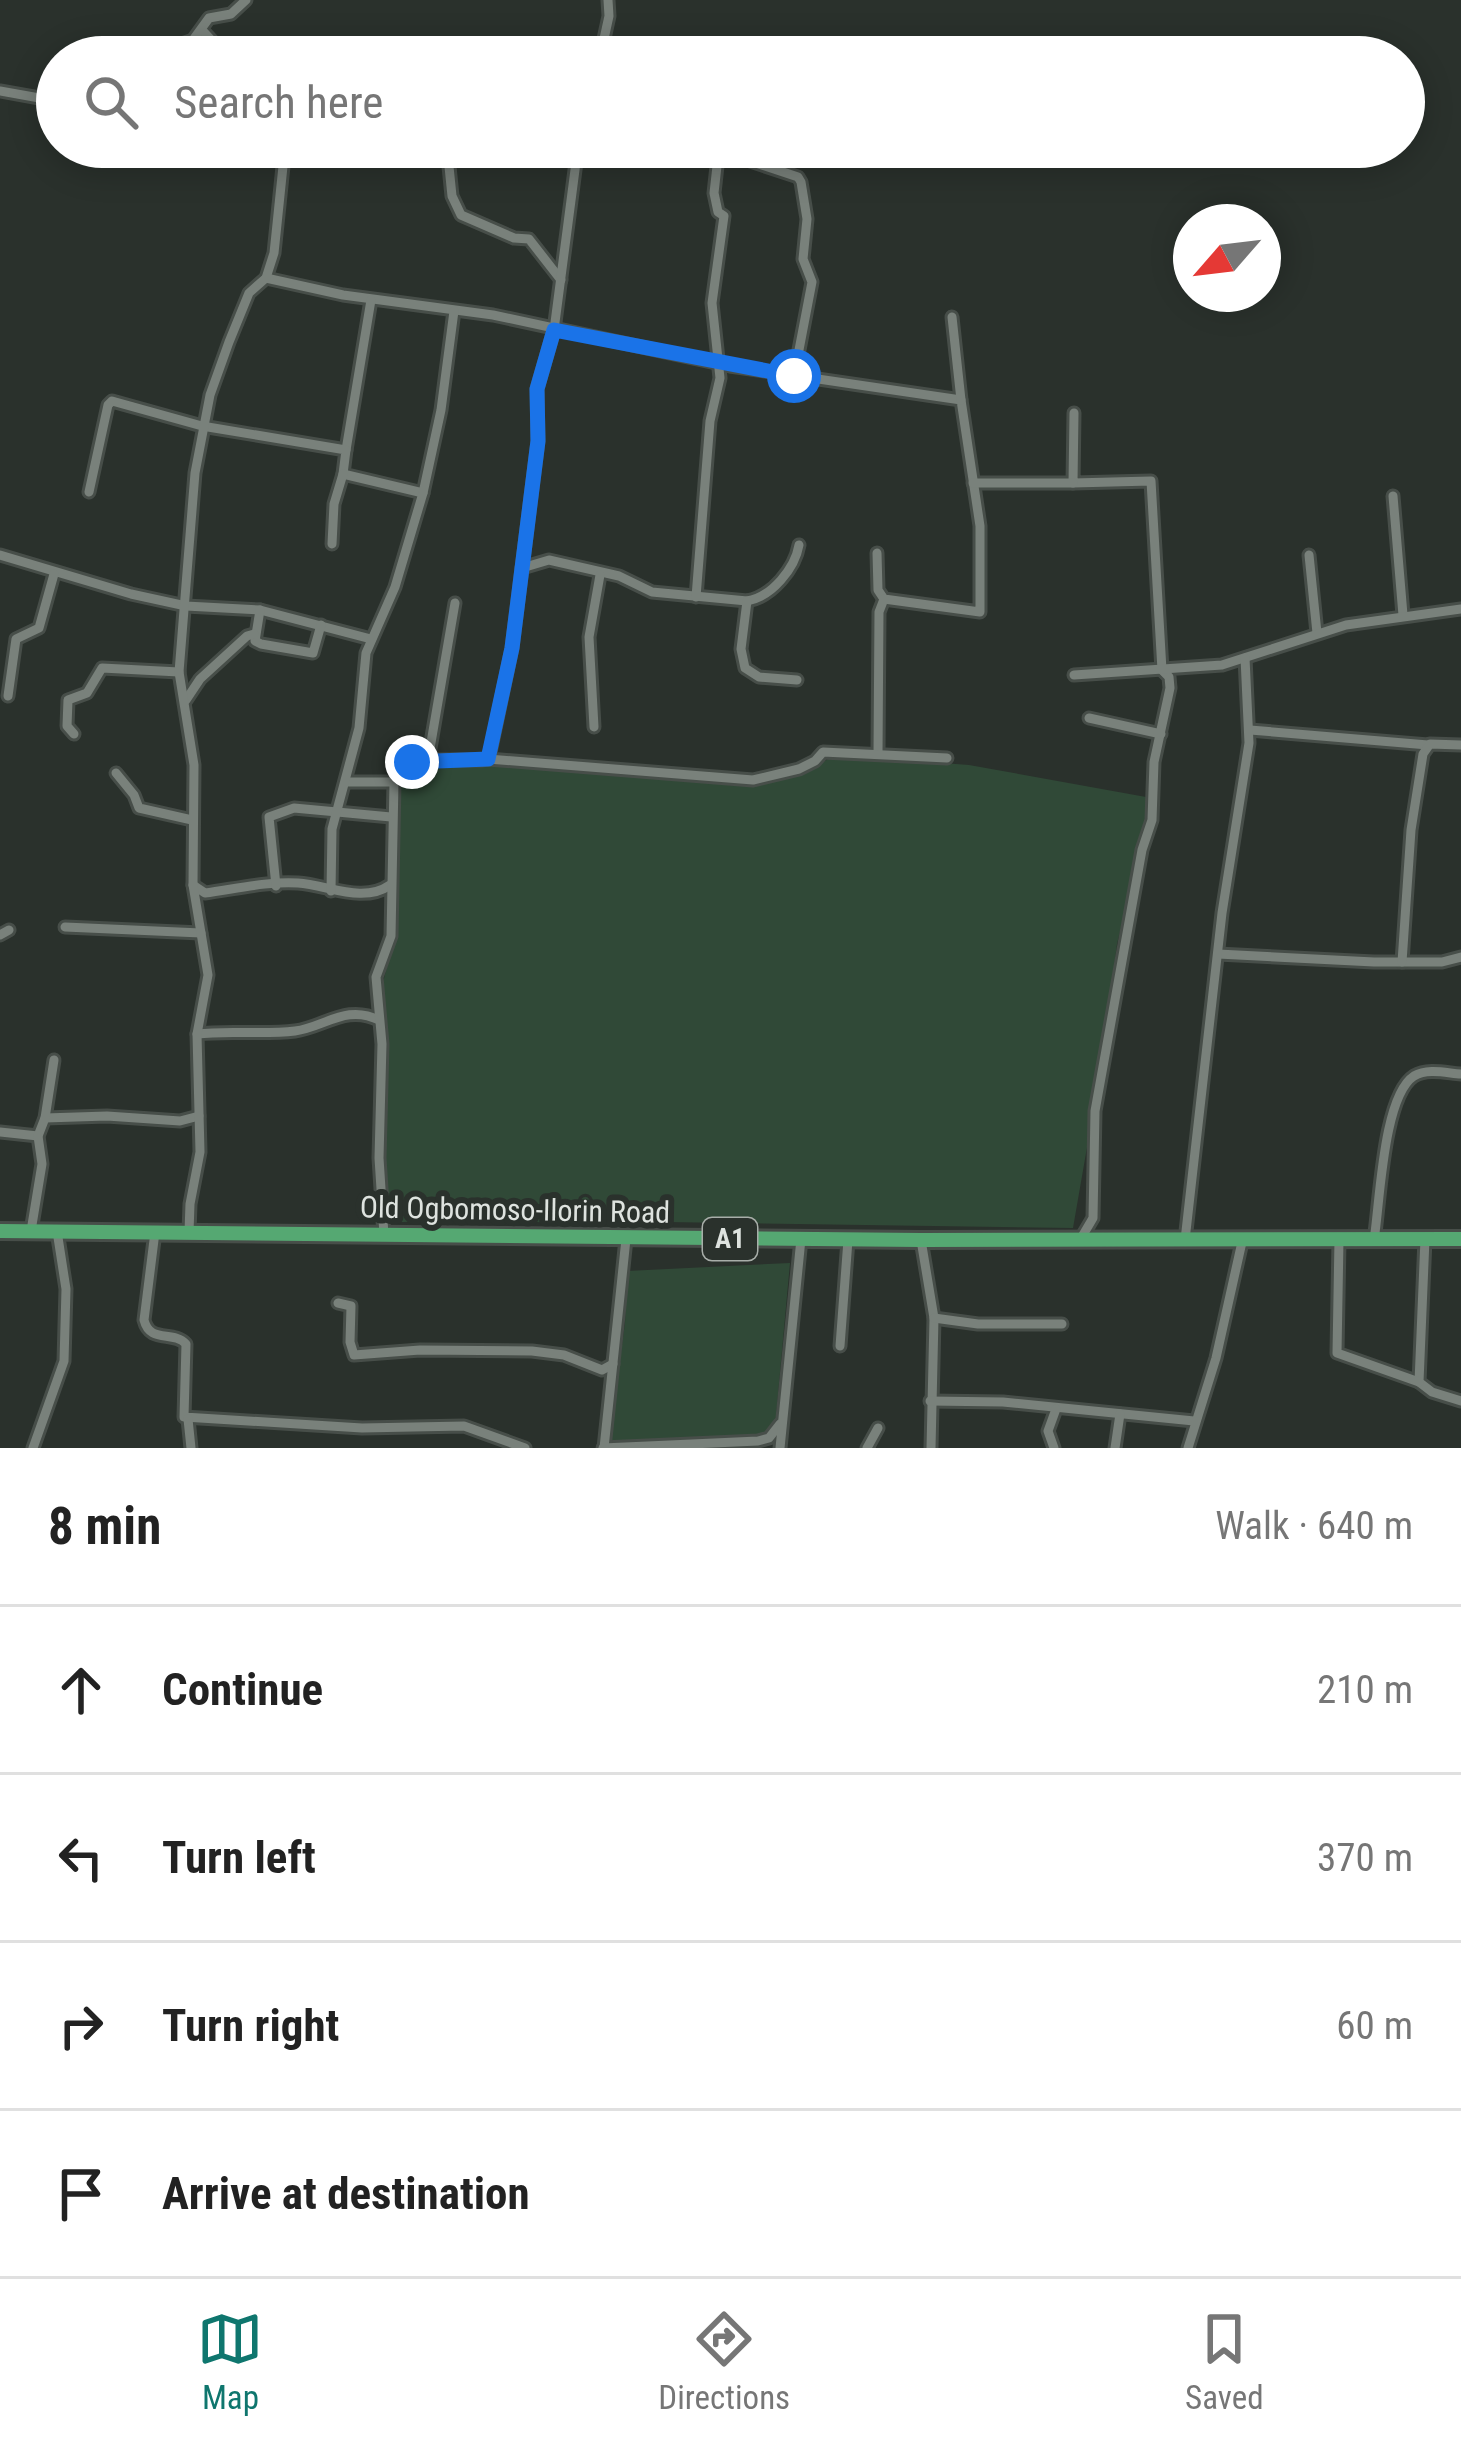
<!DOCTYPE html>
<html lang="en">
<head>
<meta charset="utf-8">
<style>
  :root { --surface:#fff; --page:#f6f6f6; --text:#222; --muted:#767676; --line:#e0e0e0; --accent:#0f766e }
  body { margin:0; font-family:"Roboto Condensed",sans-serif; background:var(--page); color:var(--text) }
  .compass { position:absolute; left:1173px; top:204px; width:108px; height:108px; border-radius:50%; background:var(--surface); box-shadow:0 6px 30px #0003; rotate:242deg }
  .stop { position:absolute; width:36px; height:36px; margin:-27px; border:9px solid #1a73e8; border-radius:50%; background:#fff }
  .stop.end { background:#1a73e8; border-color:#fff; box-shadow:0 3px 12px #0008 }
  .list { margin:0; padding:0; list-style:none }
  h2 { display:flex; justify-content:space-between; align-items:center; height:156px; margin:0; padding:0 48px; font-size:51px }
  h2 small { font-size:39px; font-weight:400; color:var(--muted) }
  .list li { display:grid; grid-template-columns:78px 1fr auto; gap:36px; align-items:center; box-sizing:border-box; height:168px; padding:0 48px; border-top:3px solid var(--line) }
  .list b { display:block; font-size:45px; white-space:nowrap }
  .list em { font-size:39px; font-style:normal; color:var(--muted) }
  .icon { flex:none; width:66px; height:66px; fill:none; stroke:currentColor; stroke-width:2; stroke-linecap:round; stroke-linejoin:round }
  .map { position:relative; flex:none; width:1461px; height:1448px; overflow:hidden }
  .search { position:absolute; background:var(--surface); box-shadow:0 6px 30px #0003; left:36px; right:36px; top:36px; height:132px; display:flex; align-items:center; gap:30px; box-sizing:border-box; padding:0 42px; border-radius:66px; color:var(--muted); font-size:45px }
  .sheet { height:828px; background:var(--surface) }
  nav { display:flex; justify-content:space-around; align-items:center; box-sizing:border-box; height:168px; border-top:3px solid var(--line); background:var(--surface); font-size:33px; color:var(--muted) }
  nav a { display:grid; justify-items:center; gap:6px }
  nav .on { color:var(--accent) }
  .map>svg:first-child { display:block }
  .green { fill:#304937 }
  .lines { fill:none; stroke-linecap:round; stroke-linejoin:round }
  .minor-casing { stroke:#474e49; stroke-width:15 }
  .trunk-casing { stroke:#474e49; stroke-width:20 }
  .minor { stroke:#79817b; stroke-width:9 }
  .trunk { stroke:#55a872; stroke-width:14 }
  .route { stroke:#1a73e8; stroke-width:15 }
  .labels { text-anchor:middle; stroke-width:12; stroke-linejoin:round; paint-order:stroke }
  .shield { fill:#2a312c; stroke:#a8aea9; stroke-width:3 }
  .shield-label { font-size:27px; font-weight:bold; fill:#dee3df }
  .street-label { font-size:30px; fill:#dee3df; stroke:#2a312c }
</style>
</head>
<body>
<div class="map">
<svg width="1461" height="1448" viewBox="0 0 1461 1448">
  <rect width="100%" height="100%" fill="#2a312c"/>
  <!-- green -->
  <g class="green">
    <path d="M835,755l134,10 177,32 2,19 -31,128 -15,117 -29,167 -472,-7c-72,4 -142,-3 -214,2l-4,-241 11,-41v-120l5,-41 8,-10 17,-6h48l138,8 127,14 68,-13z"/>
    <polygon points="790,1263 775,1427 765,1435 751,1437 609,1442 625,1323 627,1271"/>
  </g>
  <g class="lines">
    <defs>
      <g id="minor">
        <polyline points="203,31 227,57"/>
        <polyline points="143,57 193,40 209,18 231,14 246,0"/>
        <polyline points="600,57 609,16 608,0"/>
        <polyline points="0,91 45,99 57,97"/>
        <polyline points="447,147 452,196 461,215 514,238 529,239 561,280"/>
        <polyline points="692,147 709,155 735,156 798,177 801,182 807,219 803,259 812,282 794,376"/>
        <polyline points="266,278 343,295 493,315 730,366 961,400 980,526 980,612 884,599 878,590 877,553"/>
        <polyline points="952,317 961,400"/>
        <polyline points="1074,413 1073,483 1151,481 1162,670 1169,677 1170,688 1154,762 1152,820 1142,850 1095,1111 1093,1218 1080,1240"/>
        <polyline points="346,450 371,300"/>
        <polyline points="973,483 1073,483"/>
        <polyline points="89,492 108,405 112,401 202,426 346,450 343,474 423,493"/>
        <polyline points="1393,496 1403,615"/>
        <polyline points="332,544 334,504 343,474"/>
        <polyline points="0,555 131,594 186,606 260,610 371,639"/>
        <polyline points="1309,555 1317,633"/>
        <path d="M522,568l27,-8 70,16 33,16 95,9c25,-4 48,-33 52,-56"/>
        <polyline points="696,597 710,421 720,378 712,303 724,216 718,212 714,193 718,157"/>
        <polyline points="747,601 741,649 745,668 759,677 797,680"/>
        <polyline points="260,610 255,641 261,644 313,653 321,625"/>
        <polyline points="1074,675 1222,665 1346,625 1461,609"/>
        <polyline points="8,696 16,639 39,628 54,574"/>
        <polyline points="186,700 200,679 247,636 254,634"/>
        <polyline points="1089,718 1161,734"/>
        <polyline points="594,727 589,637 600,575"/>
        <polyline points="1250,730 1428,745"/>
        <polyline points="74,734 67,726 68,700 87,693 102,668 179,672"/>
        <polyline points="878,753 879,612 884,599"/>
        <polyline points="488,759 753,780 799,769 815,761 823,752 947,758"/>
        <polyline points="428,760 455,603"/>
        <polyline points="116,773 134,795 139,808 192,820"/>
        <polyline points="347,782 394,782"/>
        <path d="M193,885l12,8c30,-4 64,-12 93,-10 30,2 65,21 92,2"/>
        <polyline points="276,886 269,817 294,808 391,817"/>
        <polyline points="331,891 332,829 359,728 366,653 395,587 423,493 441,410 454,311"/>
        <polyline points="65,927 201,933"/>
        <polyline points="0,935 9,930"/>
        <polyline points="1218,954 1374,962 1442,962 1461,957"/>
        <polyline points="1402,962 1411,830 1423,754 1430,744 1461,745"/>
        <path d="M197,1034c32,-4 65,1 98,-3 30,-4 51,-27 84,-11"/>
        <polyline points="45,1118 107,1116 180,1121 199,1116"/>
        <polyline points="0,1132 38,1136"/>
        <polyline points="31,1231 42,1164 38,1136 45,1118 54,1060"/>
        <path d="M155,1232l-11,88c6,24 29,10 42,24l-2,73 178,11 102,-2 61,22"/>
        <polyline points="189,1232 190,1204 200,1152 197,1034 208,975 193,885 194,765 179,672 195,473 210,395 229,342 249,293 266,278 274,253 285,147"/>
        <polyline points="384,1235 379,1158 382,1044 376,977 391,936 394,782 405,765 428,760 481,760 488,759 491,748 512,648 538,441 537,389 554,330 578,147"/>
        <polyline points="1425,1239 1419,1382 1432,1392 1461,1401"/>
        <polyline points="921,1240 934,1318 931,1448"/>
        <polyline points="1185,1240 1222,913 1249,743 1245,658"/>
        <polyline points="1339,1240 1337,1353 1419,1382"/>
        <path d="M1374,1240c6,-37 9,-144 40,-164 14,-8 32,-3 47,-2"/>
        <polyline points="338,1303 351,1306 350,1342 354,1355 420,1350 532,1351 564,1355 602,1370 613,1364"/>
        <polyline points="934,1318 978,1324 1062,1324"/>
        <polyline points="840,1346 848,1240"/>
        <polyline points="930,1401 1003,1402 1194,1421"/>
        <polyline points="188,1419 191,1448"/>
        <polyline points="33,1448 64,1361 66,1289 57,1231"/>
        <polyline points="603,1448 758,1441 769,1438 780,1424"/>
        <polyline points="604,1448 626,1239"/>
        <polyline points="780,1448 801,1239"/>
        <polyline points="867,1448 878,1428"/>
        <polyline points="1054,1448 1048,1431 1056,1409"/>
        <polyline points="1115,1448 1120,1414"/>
        <polyline points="1188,1448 1216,1358 1242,1242"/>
      </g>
      <polyline id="trunk" points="0,1231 921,1240 1461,1239"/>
    </defs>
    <!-- minor casing -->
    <use href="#minor" class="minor-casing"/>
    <!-- trunk casing -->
    <use href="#trunk" class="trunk-casing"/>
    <!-- minor -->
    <use href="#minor" class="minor"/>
    <!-- trunk -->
    <use href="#trunk" class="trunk"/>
  </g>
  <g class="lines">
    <!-- route -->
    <polyline class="route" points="412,762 488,759 512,648 538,441 537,389 554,330 794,376"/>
  </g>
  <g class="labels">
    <!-- shield labels -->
    <rect class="shield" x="703" y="1218" width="54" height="42" rx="9"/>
    <g class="shield-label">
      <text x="730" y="1248">A1</text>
    </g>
    <!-- street labels -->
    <g class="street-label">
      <text transform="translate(515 1210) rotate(1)" y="10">Old Ogbomoso-Ilorin Road</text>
    </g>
  </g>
</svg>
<svg class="compass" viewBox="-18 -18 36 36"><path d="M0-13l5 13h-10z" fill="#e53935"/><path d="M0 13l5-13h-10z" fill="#767676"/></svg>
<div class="stop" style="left:794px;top:376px"></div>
<div class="stop end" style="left:412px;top:762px"></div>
<div class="search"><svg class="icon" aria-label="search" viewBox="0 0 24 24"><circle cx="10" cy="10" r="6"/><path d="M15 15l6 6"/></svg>Search here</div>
</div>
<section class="sheet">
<h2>8 min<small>Walk · 640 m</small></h2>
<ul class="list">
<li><svg class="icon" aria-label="ahead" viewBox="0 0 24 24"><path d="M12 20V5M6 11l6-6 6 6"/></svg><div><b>Continue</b></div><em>210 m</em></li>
<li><svg class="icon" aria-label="left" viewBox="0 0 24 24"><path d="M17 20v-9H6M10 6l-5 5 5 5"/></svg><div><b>Turn left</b></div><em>370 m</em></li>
<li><svg class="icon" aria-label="right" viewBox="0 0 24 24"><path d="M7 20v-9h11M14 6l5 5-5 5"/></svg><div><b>Turn right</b></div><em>60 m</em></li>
<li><svg class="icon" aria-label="arrive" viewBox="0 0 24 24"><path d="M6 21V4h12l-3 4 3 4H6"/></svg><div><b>Arrive at destination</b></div></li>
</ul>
</section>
<nav>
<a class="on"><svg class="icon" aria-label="map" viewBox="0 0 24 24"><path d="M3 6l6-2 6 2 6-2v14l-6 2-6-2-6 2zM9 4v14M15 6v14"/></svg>Map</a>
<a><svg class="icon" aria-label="directions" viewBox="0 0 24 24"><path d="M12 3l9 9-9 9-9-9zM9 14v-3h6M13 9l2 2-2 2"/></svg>Directions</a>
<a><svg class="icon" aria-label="saved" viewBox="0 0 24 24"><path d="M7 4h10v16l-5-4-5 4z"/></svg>Saved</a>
</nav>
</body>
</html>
